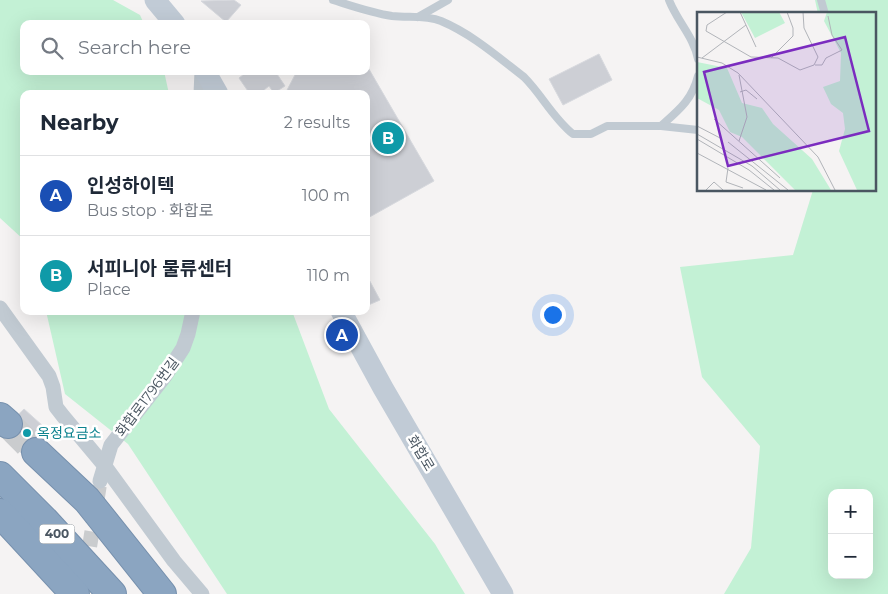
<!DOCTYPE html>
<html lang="en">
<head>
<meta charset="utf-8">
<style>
  :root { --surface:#fff; --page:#f6f6f7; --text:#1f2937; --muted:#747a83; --line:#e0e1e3; --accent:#db2777 }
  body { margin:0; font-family:Montserrat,"Noto Sans KR",sans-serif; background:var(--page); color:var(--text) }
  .controls { position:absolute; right:15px; bottom:15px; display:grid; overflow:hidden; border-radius:10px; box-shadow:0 5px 20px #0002 }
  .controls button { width:45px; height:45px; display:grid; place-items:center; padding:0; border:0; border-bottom:1px solid var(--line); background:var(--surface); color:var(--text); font:25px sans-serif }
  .you { position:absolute; left:552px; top:314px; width:18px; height:18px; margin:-12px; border:4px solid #fff; border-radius:50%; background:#1a73e8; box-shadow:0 0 0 8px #1a73e833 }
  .badge { display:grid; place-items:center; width:32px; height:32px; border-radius:50%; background:var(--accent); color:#fff; font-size:16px; font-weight:700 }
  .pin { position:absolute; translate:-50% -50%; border:2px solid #fff; box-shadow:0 1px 5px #0006 }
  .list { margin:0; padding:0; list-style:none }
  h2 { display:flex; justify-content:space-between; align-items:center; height:65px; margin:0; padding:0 20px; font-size:21px }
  h2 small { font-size:16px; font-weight:400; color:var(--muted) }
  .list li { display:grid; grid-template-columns:32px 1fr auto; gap:15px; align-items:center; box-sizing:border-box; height:80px; padding:0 20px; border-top:1px solid var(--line) }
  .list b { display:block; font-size:19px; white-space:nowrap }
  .list p { margin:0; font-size:16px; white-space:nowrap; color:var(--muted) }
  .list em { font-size:16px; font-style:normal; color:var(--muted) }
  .icon { flex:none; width:28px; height:28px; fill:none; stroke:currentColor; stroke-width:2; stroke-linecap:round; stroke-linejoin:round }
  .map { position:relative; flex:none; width:888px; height:594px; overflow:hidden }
  .search { position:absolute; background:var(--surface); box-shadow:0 5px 20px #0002; left:20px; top:20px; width:350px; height:55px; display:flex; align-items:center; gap:12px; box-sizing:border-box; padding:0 18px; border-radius:10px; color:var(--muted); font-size:19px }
  .panel { position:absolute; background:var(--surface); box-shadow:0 5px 20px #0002; left:20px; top:90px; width:350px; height:225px; border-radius:10px }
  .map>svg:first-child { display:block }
  .green { fill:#c3f1d5; fill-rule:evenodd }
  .building { fill:#cdcfd5; stroke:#d7d9de }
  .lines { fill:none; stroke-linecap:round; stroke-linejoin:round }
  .street-tunnel { stroke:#caccce; stroke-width:15; stroke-dasharray:15 8; stroke-linecap:butt }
  .highway-tunnel { stroke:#caccce; stroke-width:28; stroke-dasharray:28 14; stroke-linecap:butt }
  .highway-casing { stroke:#7690ad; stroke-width:30 }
  .lane { stroke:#c1cad2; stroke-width:8 }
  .street { stroke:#c1cad2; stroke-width:15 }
  .secondary { stroke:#c1cbd6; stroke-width:21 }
  .highway { stroke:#8ba5c1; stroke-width:28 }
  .culture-dot { fill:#0f9aa8; stroke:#fff; stroke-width:2 }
  .labels { text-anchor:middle; stroke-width:5; stroke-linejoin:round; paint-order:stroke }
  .shield { fill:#fff; stroke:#808990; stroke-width:1 }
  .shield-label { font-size:12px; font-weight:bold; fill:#4a5661 }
  .street-label { font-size:14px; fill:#4a5661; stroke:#fff }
  .culture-label { font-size:14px; fill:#0d838f; stroke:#fff; text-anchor:start }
  .inset-road { fill:none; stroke:#b1b4b9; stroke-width:1 }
  .view { fill:#7b2cbf; fill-opacity:0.15; stroke:#7b2cbf; stroke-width:2.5 }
  .inset-edge { fill:none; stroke:#4a5661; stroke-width:2.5 }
</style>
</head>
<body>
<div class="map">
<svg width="888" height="594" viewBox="0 0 888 594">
  <rect width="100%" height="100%" fill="#f5f3f3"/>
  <!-- green -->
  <g class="green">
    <polygon points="0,0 113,0 140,15 144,24 24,24 24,71 164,71 169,94 24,94 24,240 0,218"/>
    <path d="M815,0h73v594h-164l27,-46 9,-102 -58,-69 -22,-110 113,-12 20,-65h61v-176h-56zM832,493h37v82h-37z"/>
    <polygon points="46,311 292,311 329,409 435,544 465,594 227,594 128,444 65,394"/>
  </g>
  <!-- building -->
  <g class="building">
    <polygon points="234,0 241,5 226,22 201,1"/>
    <polygon points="599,54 612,80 563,105 549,79"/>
    <polygon points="366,64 434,181 366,219 366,94 285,94 297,71 366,71"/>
    <polygon points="248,71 275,71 285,86 274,93 269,86 259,94 250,94 239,78"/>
    <polygon points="366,274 380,300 366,306"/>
    <polygon points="24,409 53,435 28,460 0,432"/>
  </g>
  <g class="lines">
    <!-- street-tunnel -->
    <polyline class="street-tunnel" points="86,569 100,481"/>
    <!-- highway-tunnel -->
    <polyline class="highway-tunnel" points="8,424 36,452"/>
    <defs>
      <g id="highway">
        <polyline points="0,417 8,424"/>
        <polyline points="36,452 87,500 162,594"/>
        <polyline points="0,476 44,520 112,594"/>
        <polyline points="0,513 75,594"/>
      </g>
    </defs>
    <!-- highway casing -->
    <use href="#highway" class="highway-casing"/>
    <!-- lane -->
    <g class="lane">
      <path d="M333,0c19,6 39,13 59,16 16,2 33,-1 49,5 31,13 57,36 83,56 18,18 29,41 49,57h18l16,-8h54c18,-16 31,-26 37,-50"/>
      <path d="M669,0c8,21 25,37 29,59"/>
      <polyline points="821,0 825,14"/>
      <polyline points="418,17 448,0"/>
      <polyline points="661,126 698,130"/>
    </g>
    <!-- street -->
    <g class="street">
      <polyline points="201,94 202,71"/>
      <polyline points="0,308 49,376 53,387 56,407 63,416 104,465 174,561 202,594"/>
      <polyline points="100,481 111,445 165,376 183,348 188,334 193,311"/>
    </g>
    <!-- secondary -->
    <g class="secondary">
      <polyline points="155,0 175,24"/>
      <polyline points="205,71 218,94"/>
      <polyline points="341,311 383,388 503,594"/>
    </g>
    <!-- highway -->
    <use href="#highway" class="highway"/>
  </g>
  <!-- markers -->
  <circle class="culture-dot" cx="27" cy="433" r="5"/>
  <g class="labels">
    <!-- shield labels -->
    <rect class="shield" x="39.5" y="524.5" width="35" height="19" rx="4"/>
    <g class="shield-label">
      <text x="57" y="538">400</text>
    </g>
    <!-- street labels -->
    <g class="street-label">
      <text transform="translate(147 397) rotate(-53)" y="5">화합로1796번길</text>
      <text transform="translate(421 453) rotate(59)" y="5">화합로</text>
    </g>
    <!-- culture labels -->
    <g class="culture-label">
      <text x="37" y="438">옥정요금소</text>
    </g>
  </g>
  <!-- overview -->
  <g transform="translate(697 12)">
    <rect width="179" height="179" fill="#f5f3f3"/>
    <path d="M44,0h38l6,11 -30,15zM130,0h49v178h-19l-18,-39 6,-22 -2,-16 -12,-9 -8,-17 17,-6 1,-28 -17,-32zM0,50l30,6 15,35 20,5 11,16 39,35 19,31h-36l-53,-53 -12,-5 -11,-22 -22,-12z" fill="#c3f1d5"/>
    <path class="inset-road" d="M30,0l-20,13 -1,6 45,26 27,1 22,12 14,-5 4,-8 -14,-29 -1,-16M43,0l16,35M0,45l25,6 16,10 80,84 17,33M5,46l44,-33M74,46l22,-22v-8l-6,-16M118,53h7l4,-7 16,-8 -10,-15 -4,-19M42,63l8,42 -8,24M43,80l6,-2 11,9M17,107l66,59M0,114l25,13M0,122l55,32 28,24M0,127l52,31 25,20M31,130l60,48M0,141l69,37M31,156l-2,14 17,6M9,178l8,-8 9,8"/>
    <path class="view" d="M148,25l24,94 -141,35 -24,-94z"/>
    <rect width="179" height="179" class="inset-edge"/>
  </g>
</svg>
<div class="controls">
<button>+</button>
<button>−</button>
</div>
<div class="you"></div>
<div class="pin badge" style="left:342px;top:335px;background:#1a4fb4">A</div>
<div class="pin badge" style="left:388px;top:138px;background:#0f9aa8">B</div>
<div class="search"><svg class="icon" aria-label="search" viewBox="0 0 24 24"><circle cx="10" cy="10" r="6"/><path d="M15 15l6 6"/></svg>Search here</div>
<section class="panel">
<h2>Nearby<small>2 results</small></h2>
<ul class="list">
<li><span class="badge" style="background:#1a4fb4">A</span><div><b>인성하이텍</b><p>Bus stop · 화합로</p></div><em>100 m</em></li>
<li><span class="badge" style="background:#0f9aa8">B</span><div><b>서피니아 물류센터</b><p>Place</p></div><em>110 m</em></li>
</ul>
</section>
</div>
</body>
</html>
